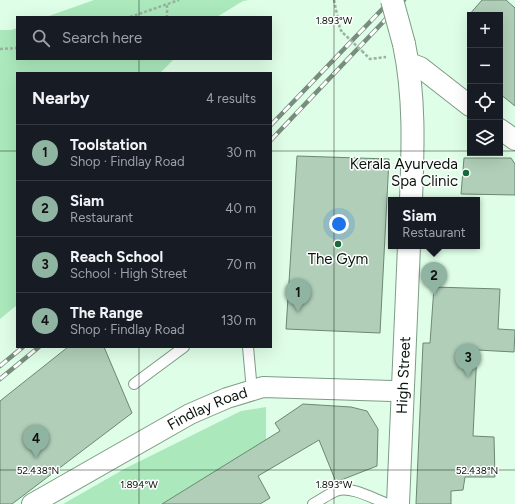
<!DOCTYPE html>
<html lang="en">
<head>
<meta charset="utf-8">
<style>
  :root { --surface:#171b24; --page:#242831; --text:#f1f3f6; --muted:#9ea1a6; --line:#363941; --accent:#8fb5a2 }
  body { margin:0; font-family:Figtree,sans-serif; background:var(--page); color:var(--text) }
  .controls { position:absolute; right:12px; top:12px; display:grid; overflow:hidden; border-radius:0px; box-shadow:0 4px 16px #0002 }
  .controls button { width:36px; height:36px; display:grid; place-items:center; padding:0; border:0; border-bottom:1px solid var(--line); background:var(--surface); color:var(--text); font:20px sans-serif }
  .you { position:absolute; left:339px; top:224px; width:14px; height:14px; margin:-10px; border:3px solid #fff; border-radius:50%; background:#1a73e8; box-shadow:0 0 0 6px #1a73e833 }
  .badge { display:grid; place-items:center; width:26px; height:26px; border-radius:50%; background:var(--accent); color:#111; font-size:13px; font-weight:700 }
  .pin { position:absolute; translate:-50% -33px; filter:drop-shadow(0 1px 2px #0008) }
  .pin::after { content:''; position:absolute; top:21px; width:14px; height:12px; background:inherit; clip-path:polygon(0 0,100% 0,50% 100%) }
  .popup { position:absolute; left:388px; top:197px; width:92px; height:52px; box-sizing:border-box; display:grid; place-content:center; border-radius:0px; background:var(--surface); filter:drop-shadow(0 1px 3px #0005); font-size:13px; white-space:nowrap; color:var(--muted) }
  .popup b { font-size:15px; color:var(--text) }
  .popup::after { content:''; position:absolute; left:50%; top:100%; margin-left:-8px; border:8px solid transparent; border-top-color:var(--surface) }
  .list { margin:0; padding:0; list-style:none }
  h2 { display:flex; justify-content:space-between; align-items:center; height:52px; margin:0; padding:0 16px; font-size:17px }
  h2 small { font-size:13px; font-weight:400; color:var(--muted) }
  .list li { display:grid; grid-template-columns:26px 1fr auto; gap:12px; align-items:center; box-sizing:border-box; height:56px; padding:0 16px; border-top:1px solid var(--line) }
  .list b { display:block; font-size:15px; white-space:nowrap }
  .list p { margin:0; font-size:13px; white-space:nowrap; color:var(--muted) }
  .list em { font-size:13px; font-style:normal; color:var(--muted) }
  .icon { flex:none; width:22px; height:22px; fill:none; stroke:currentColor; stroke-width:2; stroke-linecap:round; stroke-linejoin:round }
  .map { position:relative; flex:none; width:515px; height:504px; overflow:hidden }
  .search { position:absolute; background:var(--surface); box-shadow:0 4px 16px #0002; left:16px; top:16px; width:256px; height:44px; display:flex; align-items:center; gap:10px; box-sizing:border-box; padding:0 14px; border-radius:0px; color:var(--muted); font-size:15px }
  .panel { position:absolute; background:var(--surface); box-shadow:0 4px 16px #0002; left:16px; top:72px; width:256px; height:276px; border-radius:0px }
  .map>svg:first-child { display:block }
  .green { fill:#abe9bc }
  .building { fill:#b0ceb8; stroke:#6c8873 }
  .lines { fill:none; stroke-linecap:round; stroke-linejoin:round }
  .lane-casing { stroke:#7e9b85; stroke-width:12 }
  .street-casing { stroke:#7e9b85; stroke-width:22 }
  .highway-casing { stroke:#7e9b85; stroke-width:24 }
  .path { stroke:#99b19f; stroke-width:2.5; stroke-dasharray:3 2; stroke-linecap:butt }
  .lane { stroke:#fff; stroke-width:10 }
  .street { stroke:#fff; stroke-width:20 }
  .highway { stroke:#fff; stroke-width:22 }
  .rail-casing { stroke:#788d7e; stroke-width:4.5 }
  .rail { stroke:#fff; stroke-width:3; stroke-dasharray:9; stroke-linecap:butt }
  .highway-bridge-casing { stroke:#7e9b85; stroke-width:24; stroke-linecap:butt }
  .path-bridge { stroke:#99b19f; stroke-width:2.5; stroke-dasharray:3 2; stroke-linecap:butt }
  .highway-bridge { stroke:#fff; stroke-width:22 }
  .ticks { fill:none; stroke:#09140c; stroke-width:1; stroke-opacity:0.45 }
  .poi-dot { fill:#186a3b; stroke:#fff; stroke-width:1.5 }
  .labels { text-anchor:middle; stroke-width:3; stroke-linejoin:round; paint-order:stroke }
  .poi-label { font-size:15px; fill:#09140c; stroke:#fff; text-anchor:end }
  .street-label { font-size:15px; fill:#09140c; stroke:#fff }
  .ticks-label { font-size:10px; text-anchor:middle; fill:#09140c; stroke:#fff; stroke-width:3; stroke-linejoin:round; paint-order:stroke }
</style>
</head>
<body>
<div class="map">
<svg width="515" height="504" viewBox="0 0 515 504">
  <rect width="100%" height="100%" fill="#dffee7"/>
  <!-- green -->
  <g class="green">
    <polygon points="94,0 249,0 243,1 217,17 46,17"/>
    <polygon points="17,28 17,59 174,59 160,73 17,73 17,305 0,319 0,30 11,30"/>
    <polygon points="266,407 266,440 162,504 63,504 126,468 241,411"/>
  </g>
  <!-- building -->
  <g class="building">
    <polygon points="482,0 506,0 515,8 515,106 500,94 500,15 469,15"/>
    <polygon points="297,156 389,159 380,333 286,329"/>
    <polygon points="464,158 511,158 515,164 515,195 461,194"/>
    <polygon points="434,287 500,289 498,329 515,330 514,352 477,350 473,436 494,437 495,477 465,477 463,490 451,491 451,504 416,504 423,343 430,343"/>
    <polygon points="68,347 104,347 132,413 12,504 0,504 0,401"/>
    <polygon points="303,404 351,407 367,411 378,429 377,466 336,482 319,440 258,476 270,498 260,504 162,504 280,431 275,423"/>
  </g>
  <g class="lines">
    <defs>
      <g id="lane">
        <polyline points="248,347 252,391"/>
        <polyline points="134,384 184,347"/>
        <path d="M313,504c8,-4 15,-10 23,-13 14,-6 38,8 52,13"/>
      </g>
      <g id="street">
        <polyline points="409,63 420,67 470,106"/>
        <polyline points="500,129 515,140"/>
        <path id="s1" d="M32,504l158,-90 37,-16 36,-11 129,4 11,-1"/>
      </g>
      <g id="highway">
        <path d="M404,44c11,52 9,104 7,156"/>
        <path id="s2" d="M398,504l11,-258"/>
      </g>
    </defs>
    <!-- lane casing -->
    <use href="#lane" class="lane-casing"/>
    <!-- street casing -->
    <use href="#street" class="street-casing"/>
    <!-- highway casing -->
    <use href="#highway" class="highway-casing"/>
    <!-- path -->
    <g class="path">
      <polyline points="334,0 340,29 343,33"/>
      <polyline points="167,5 167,17"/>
      <polyline points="130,17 179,0"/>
      <polyline points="0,49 17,48"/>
      <polyline points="362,51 370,59 386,57"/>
    </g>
    <!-- lane -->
    <use href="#lane" class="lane"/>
    <!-- street -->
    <use href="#street" class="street"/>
    <!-- highway -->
    <use href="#highway" class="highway"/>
    <defs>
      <g id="rail">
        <polyline points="271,125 391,0"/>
        <polyline points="271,140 404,0"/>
        <polyline points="0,366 23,347"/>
        <polyline points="0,379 39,347"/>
      </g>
    </defs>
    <!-- rail casing -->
    <use href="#rail" class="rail-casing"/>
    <!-- rail -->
    <use href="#rail" class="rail"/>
    <defs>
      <polyline id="highway-bridge" points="392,0 404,44"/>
    </defs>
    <!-- highway-bridge casing -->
    <use href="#highway-bridge" class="highway-bridge-casing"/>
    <!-- path-bridge -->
    <polyline class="path-bridge" points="343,33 362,51"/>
    <!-- highway-bridge -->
    <use href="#highway-bridge" class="highway-bridge"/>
  </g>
  <!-- ticks -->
  <path class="ticks" d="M139,0v17M334,0v504M139,59v14M0,151h17M271,151h199M500,151h15M139,347v157M0,470h515"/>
  <!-- markers -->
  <g class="poi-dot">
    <circle cx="466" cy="173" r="4"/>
    <circle cx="338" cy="244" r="4"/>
  </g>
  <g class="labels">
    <!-- poi labels -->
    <g class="poi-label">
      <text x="458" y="169">Kerala Ayurveda<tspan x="458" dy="17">Spa Clinic</tspan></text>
      <text x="338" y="264" text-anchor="middle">The Gym</text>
    </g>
    <!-- street labels -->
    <g class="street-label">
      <text dy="5" stroke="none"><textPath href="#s2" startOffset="129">High Street</textPath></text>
      <text dy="5" stroke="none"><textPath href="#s1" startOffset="200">Findlay Road</textPath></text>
    </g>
  </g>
  <g class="ticks-label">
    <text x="334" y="24">1.893°W</text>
    <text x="38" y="474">52.438°N</text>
    <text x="477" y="474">52.438°N</text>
    <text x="139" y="488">1.894°W</text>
    <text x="334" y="488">1.893°W</text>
  </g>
</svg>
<div class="controls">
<button>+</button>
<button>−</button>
<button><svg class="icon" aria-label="locate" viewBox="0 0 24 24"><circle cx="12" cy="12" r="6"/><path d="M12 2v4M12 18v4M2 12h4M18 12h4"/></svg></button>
<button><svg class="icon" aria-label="layers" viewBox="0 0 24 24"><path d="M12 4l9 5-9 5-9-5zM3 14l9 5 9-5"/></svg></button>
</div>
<div class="you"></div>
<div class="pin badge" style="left:298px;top:312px">1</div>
<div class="pin badge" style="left:434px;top:295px">2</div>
<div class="popup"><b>Siam</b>Restaurant</div>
<div class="pin badge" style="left:468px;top:377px">3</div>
<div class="pin badge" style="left:36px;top:458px">4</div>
<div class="search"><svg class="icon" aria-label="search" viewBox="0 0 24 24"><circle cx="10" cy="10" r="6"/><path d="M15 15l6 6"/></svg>Search here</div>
<section class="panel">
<h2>Nearby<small>4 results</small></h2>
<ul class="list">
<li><span class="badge">1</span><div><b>Toolstation</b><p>Shop · Findlay Road</p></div><em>30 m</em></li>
<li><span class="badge">2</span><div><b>Siam</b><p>Restaurant</p></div><em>40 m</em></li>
<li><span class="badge">3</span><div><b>Reach School</b><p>School · High Street</p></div><em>70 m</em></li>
<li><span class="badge">4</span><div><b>The Range</b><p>Shop · Findlay Road</p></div><em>130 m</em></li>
</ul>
</section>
</div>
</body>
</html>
